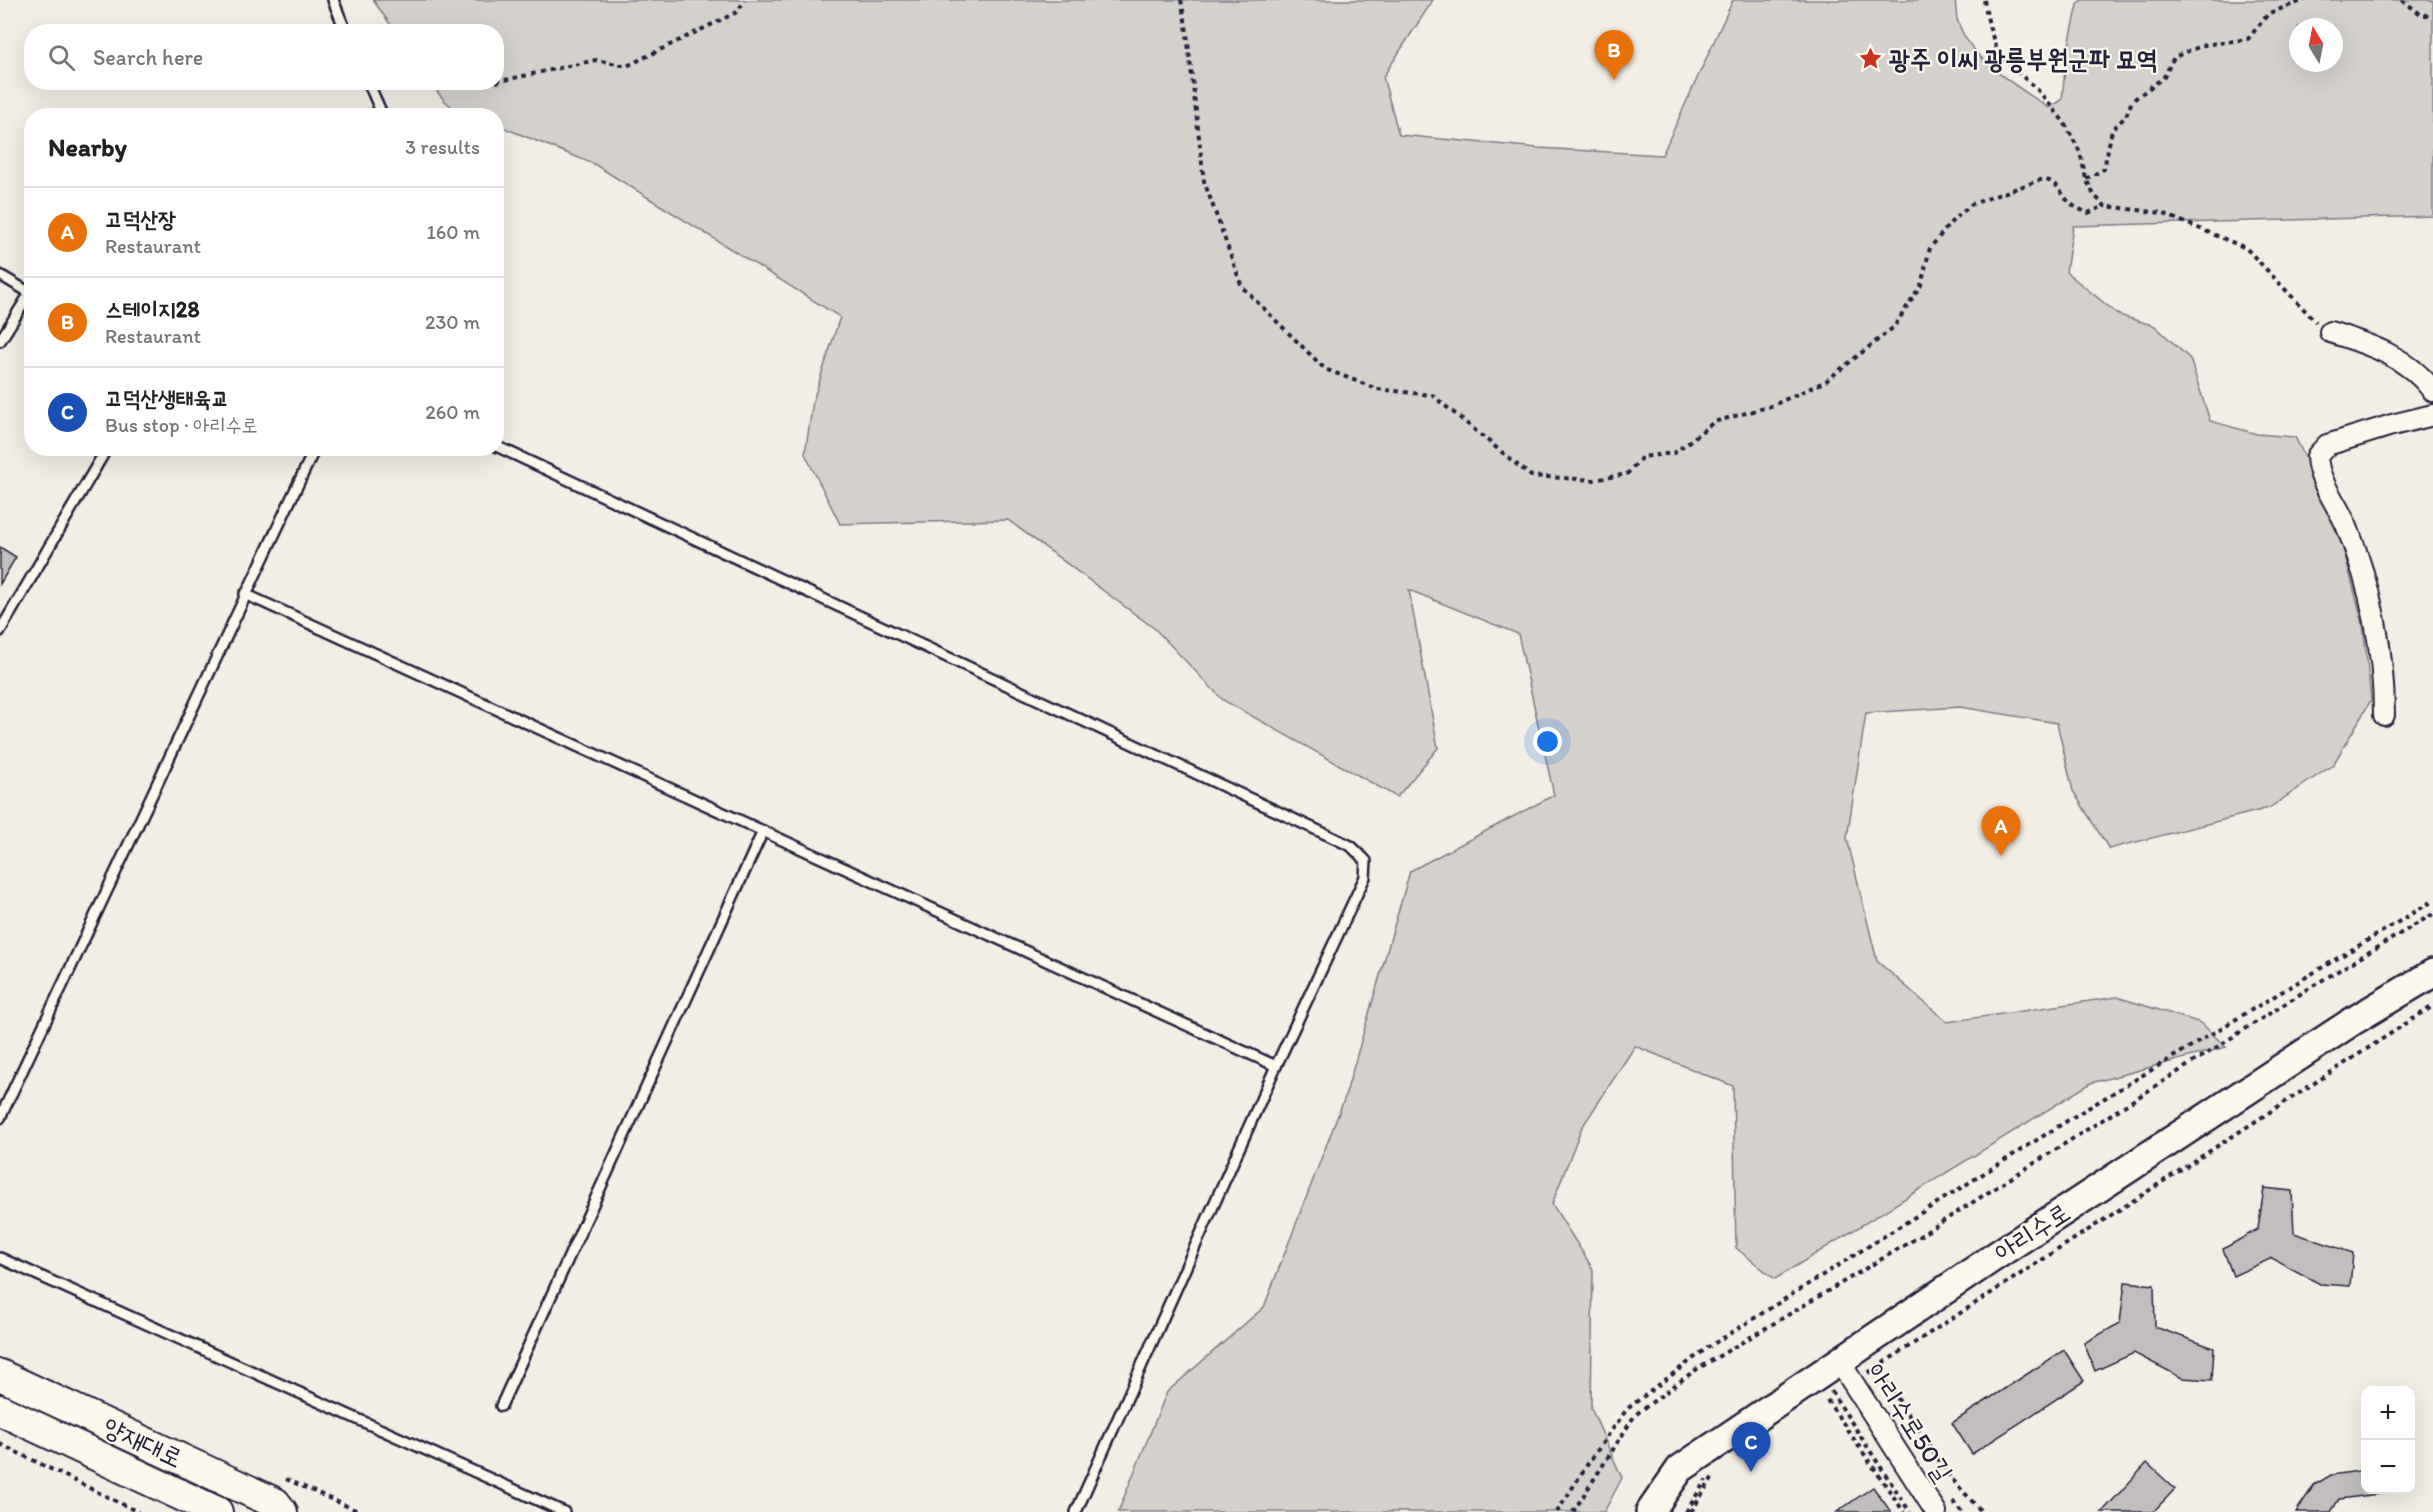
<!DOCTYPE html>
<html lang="en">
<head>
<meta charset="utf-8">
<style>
  :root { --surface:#fff; --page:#f6f6f6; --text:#202124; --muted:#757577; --line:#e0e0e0; --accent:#c8321e }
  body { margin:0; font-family:Itim,"Poor Story",sans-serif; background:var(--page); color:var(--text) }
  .controls { position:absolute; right:18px; bottom:18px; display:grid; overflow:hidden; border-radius:12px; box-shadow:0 6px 24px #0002 }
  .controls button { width:54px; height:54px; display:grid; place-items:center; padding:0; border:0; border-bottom:2px solid var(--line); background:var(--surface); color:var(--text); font:30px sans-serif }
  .compass { position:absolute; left:2289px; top:18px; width:54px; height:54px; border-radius:50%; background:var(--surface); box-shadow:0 6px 24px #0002; rotate:350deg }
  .you { position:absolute; left:1548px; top:742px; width:21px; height:21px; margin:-15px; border:4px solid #fff; border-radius:50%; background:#1a73e8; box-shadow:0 0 0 9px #1a73e833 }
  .badge { display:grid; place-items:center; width:39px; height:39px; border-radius:50%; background:var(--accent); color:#fff; font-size:20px; font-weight:700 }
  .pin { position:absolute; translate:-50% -50px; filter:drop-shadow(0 2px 3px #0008) }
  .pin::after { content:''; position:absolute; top:32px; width:21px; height:18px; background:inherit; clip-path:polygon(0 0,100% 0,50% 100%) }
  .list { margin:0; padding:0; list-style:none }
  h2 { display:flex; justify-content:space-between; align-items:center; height:78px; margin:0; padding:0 24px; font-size:26px }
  h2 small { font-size:20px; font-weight:400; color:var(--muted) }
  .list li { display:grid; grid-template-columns:39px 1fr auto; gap:18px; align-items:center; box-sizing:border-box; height:90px; padding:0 24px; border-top:2px solid var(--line) }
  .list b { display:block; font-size:22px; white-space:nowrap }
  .list p { margin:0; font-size:20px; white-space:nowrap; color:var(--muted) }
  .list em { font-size:20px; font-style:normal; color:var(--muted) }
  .icon { flex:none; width:33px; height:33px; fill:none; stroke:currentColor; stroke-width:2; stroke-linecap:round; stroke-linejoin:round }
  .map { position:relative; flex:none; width:2433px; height:1512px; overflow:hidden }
  .search { position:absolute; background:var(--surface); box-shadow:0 6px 24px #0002; left:24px; top:24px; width:480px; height:66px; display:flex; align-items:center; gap:15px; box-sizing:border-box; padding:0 21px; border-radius:24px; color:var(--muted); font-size:22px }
  .panel { position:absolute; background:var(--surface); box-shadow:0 6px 24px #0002; left:24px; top:108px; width:480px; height:348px; border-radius:24px }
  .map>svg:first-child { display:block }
  .green { fill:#d4d1cc; stroke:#7b7a84; stroke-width:1.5; fill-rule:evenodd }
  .building { fill:#c2bebe; stroke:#22223b; stroke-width:1.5 }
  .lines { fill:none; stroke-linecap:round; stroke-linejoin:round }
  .service-casing { stroke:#22223b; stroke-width:14 }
  .minor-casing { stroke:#22223b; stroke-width:24 }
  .secondary-casing { stroke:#22223b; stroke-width:32 }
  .primary-casing { stroke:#22223b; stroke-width:34 }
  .path { stroke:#22223b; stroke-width:4; stroke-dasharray:4.5 4.5; stroke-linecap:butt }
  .service { stroke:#fbf7ec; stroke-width:9 }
  .minor { stroke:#fbf7ec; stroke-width:20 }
  .secondary { stroke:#fbf7ec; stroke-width:27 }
  .primary { stroke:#fbf7ec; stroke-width:30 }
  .labels { text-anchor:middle; stroke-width:4.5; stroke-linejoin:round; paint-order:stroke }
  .poi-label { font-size:26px; font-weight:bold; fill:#22223b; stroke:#fbf7ec; text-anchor:start }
  .street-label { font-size:26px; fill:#22223b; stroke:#fbf7ec }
</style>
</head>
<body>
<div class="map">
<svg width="2433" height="1512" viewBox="0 0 2433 1512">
  <rect width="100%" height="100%" fill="#f2eee5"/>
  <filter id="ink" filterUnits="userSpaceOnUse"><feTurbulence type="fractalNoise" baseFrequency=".0167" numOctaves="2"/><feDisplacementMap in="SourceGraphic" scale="12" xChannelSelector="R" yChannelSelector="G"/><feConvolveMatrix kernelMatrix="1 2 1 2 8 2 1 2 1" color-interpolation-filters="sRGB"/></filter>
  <g filter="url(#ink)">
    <!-- green -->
    <path class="green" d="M373,0h1060l-50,77 16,58 139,13 124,7 71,-155h222c1,6 1,13 2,19 12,41 59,66 92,89l13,-8 4,-42 12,-53 3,-5h352v216l-360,10 -7,46 53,43 36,11 35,33 20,62 47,13 38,3 40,81 28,106 8,76 -38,65 -64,43 -160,41 -36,-58 -16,-68 -97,-16 -94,6 -19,125 30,123 70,61 170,-25 84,26 25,24 -135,36 -316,196 -39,-31 -3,-162 -98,-40 -54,83 -29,75 41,65 -2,139 31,70 -18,34h-486l49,-120 97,-85 81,-210 65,-226 144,-76 -36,-161 -109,-44 29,158 -41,49 -174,-97 -68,-71 -147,-109 -168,4 -35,-70 8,-53 27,-84 -246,-153 -97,-39 -1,-9c-37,-1 -44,-3 -65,-33l65,-1v-50l-101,-1zM2298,27h36v36h-36z"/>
    <!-- building -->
    <g class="building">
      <polygon points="0,547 16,557 0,584"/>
      <polygon points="2264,1188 2292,1191 2294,1233 2353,1253 2350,1286 2320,1284 2272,1258 2233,1276 2223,1249 2258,1229"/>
      <polygon points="2125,1282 2154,1285 2155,1327 2214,1348 2212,1380 2182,1378 2134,1353 2095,1371 2084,1343 2120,1323"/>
      <polygon points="2064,1350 2084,1381 1972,1454 1952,1423"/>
      <polygon points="2147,1463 2175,1489 2153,1512 2102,1512"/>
      <polygon points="2366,1470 2366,1490 2394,1490 2394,1492 2339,1499 2331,1512 2296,1512 2314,1485 2331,1475"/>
      <polygon points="1873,1487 1891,1512 1837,1512"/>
    </g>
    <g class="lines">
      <defs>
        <g id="service">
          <polyline points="333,0 346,32"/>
          <polyline points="368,82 383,116"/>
          <polyline points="0,275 32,294"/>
          <polyline points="0,341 30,293"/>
          <polyline points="496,446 1351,846 1366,861 1365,877 1276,1066"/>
          <polyline points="245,594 1276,1066 1076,1512"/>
          <polyline points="0,631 107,448"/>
          <polyline points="0,1118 315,448"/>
          <polyline points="0,1258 564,1512"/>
          <polyline points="501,1406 763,831"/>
        </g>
        <g id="minor">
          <path d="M2330,332c39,12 78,25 103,59"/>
          <path d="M2384,715c0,-64 -13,-128 -37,-188 -10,-24 -29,-45 -30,-71l10,-11 65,-20 41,-10"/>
          <polyline points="1839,1361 1936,1512"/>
        </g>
        <polyline id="secondary" points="1650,1512 1680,1469 1991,1259 2353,1021 2433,973"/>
        <g id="primary">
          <polyline points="0,1375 275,1503 282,1512"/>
          <polyline points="0,1410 217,1512"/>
        </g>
      </defs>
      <!-- service casing -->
      <use href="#service" class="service-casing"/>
      <!-- minor casing -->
      <use href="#minor" class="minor-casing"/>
      <!-- secondary casing -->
      <use href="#secondary" class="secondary-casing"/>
      <!-- primary casing -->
      <use href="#primary" class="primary-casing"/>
      <!-- path -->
      <g class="path">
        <path d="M1181,0l5,25 18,156 38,106 83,82 52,20 55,6 99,81 63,4 33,-6 15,-17 32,-4 40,-31 57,-16 55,-25 68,-54 27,-42 9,-37 23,-28 19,-16 68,-24c19,-1 18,12 30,23 5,5 12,7 18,10l17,-7"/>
        <polyline points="1984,0 1989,26 1999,56 2037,89 2064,122 2080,152 2086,179 2094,195 2105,206 2162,213 2246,248 2316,322"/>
        <polyline points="2402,0 2422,15 2433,15"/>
        <polyline points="421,82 494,82"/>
        <polyline points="496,82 596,60 627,66 737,12 745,0"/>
        <polyline points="2086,179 2104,169 2112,130 2126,116 2132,101 2164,77 2174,57 2204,45 2248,39 2269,13 2305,0"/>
        <polyline points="1877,1368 1951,1478 1982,1512"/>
        <polyline points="1868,1373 2433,1006"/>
        <polyline points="1831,1391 1910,1512"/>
        <polyline points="1827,1400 1904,1512"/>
        <polyline points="0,1444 138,1512"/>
        <polyline points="286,1479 360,1512"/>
        <polyline points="1953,1501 1962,1512"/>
        <polyline points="1557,1512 1589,1462 1627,1409 1707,1348 2078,1114 2433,901"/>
        <polyline points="1573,1512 1635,1415 1694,1371 1915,1239 2316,984 2433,914"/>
        <polyline points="1686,1512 1706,1480"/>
        <polyline points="1691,1512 1714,1475"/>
      </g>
      <!-- service -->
      <use href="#service" class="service"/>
      <!-- minor -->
      <use href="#minor" class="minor"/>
      <!-- secondary -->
      <use href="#secondary" class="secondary"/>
      <!-- primary -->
      <use href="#primary" class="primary"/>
    </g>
  </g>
  <!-- icons -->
  <defs>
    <symbol id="sight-bare" viewBox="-9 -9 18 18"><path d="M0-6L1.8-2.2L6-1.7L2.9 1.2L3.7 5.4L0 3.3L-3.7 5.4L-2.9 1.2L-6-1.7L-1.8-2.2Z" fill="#c8321e" stroke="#fbf7ec" stroke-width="2.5" paint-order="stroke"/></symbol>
  </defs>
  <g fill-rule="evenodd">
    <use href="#sight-bare" x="1854" y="42" width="33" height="33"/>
  </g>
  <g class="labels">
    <!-- poi labels -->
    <g class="poi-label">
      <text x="1889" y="68">광주 이씨 광릉부원군파 묘역</text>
    </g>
    <!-- street labels -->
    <g class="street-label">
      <text transform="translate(2032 1232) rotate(-33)" y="9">아리수로</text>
      <text transform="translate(1910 1422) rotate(57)" y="9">아리수로50길</text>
      <text transform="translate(143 1442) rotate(25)" y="9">양재대로</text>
    </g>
  </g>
</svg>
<div class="controls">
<button>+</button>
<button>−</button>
</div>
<svg class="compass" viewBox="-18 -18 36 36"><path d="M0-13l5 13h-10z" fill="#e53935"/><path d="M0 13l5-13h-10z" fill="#757577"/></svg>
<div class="you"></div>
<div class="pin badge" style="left:2001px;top:856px;background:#e8710a">A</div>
<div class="pin badge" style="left:1614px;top:80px;background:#e8710a">B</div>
<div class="pin badge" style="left:1751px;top:1472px;background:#1a4fb4">C</div>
<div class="search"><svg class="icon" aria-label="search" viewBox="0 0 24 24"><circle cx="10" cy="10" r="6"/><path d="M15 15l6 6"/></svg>Search here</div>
<section class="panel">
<h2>Nearby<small>3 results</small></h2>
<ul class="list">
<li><span class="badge" style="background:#e8710a">A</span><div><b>고덕산장</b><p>Restaurant</p></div><em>160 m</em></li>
<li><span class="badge" style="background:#e8710a">B</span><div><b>스테이지28</b><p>Restaurant</p></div><em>230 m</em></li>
<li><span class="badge" style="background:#1a4fb4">C</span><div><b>고덕산생태육교</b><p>Bus stop · 아리수로</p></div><em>260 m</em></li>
</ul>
</section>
</div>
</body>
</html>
